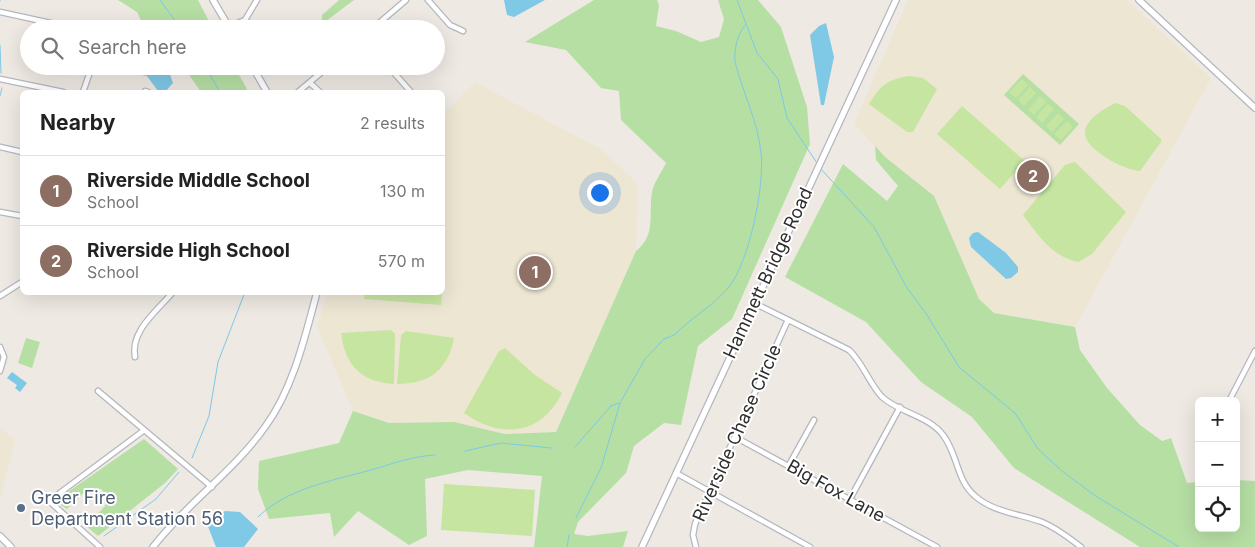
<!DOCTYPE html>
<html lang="en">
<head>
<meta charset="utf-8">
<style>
  :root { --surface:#fff; --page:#f6f6f6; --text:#222; --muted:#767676; --line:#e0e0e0; --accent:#516aec }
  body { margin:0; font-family:Inter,sans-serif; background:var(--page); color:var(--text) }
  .controls { position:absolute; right:15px; bottom:15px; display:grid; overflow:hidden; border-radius:8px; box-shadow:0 5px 20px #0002 }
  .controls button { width:45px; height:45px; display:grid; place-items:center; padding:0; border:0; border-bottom:1px solid var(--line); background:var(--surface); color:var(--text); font:25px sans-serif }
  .you { position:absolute; left:599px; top:192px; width:18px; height:18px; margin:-12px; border:4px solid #fff; border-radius:50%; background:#1a73e8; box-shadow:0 0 0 8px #1a73e833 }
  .badge { display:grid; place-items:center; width:32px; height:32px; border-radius:50%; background:var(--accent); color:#fff; font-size:16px; font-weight:700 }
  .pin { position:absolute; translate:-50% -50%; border:2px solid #fff; box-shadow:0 1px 5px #0006 }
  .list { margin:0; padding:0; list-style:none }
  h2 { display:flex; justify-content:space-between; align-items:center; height:65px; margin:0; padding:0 20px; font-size:21px }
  h2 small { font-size:16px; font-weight:400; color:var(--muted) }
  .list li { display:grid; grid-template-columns:32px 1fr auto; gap:15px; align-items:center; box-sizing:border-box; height:70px; padding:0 20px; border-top:1px solid var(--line) }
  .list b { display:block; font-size:19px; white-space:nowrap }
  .list p { margin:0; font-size:16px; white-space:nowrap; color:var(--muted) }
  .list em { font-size:16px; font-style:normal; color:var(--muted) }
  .icon { flex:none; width:28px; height:28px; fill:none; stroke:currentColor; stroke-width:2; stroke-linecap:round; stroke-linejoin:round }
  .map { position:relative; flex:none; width:1255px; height:547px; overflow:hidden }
  .search { position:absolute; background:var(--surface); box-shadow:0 5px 20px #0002; left:20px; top:20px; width:425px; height:55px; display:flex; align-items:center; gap:12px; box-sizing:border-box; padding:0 18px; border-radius:28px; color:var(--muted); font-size:19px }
  .panel { position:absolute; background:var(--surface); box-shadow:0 5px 20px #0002; left:20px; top:90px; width:425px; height:205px; border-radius:8px }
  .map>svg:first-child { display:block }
  .education { fill:#ede6d3 }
  .green { fill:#b6dfa4 }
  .pitch { fill:#c6e5a0 }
  .water { fill:#7fc8e6 }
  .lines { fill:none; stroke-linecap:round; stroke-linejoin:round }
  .stream { stroke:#7fc8e6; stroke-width:1 }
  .street-casing { stroke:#b5b7c0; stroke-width:7 }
  .secondary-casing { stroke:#b5b7c0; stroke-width:8 }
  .street { stroke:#fff; stroke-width:4.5 }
  .secondary { stroke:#fff; stroke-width:5.5 }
  .service-dot { fill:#5c6f8a; stroke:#fff; stroke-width:2 }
  .labels { text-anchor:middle; stroke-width:4; stroke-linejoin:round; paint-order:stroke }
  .street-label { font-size:18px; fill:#2e2e2e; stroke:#fff }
  .service-label { font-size:18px; fill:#4e5e75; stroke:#fff; text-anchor:start }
</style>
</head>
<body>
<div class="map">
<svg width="1255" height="547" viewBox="0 0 1255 547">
  <rect width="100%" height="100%" fill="#eee9e2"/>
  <!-- education -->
  <g class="education">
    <polygon points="908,0 1127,0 1211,78 1075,327 994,313 978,297 934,196 885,157 854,124"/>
    <polygon points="475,82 602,150 638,184 636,251 556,432 505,434 454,422 389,423 353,411 317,326 328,293 442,292 443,115"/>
    <polygon points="0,428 15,440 0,498"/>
  </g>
  <!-- green -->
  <g class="green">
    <polygon points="118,0 198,0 213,29 145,29 137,12"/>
    <polygon points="339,0 354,0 322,24 322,15"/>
    <path d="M594,0h63l2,5 -3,21 20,5 25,11 18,-5 5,-18 -6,-19h40l23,27 26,80 3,37 -78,175 -34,27 -17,79 -17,-2 -30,23 -8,27 -48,49 -4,12 14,2 40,-5 -5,16h-89l8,-71 -74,-6 -43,9 2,57 -18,9 -51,-34 -24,26 -4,-24 -61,6 -11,-30 1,-28 80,-18 14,-32 36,12 65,-1 51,12 51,-2 80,-181c22,-17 11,-40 17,-63 3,-8 9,-17 13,-25l-45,-43 -2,-29 -18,-3 -35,-38 -41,-8z"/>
    <polygon points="183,66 234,66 247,89 244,92 201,92"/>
    <polygon points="1023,74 1079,124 1060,145 1004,95"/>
    <polygon points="875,146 885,157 934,196 979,299 994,313 1075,327 1080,350 1107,388 1140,425 1162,441 1171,438 1187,483 1199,482 1199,528 1236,528 1236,480 1255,481 1255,547 1140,547 1014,468 972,417 921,382 866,322 785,277 843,164 887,201 898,186 876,160"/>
    <polygon points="26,338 40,342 32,368 18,363"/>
    <path d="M144,439l34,30 -13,14 -67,53 -12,-10 19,-20 3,-9 -7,-8c-16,-2 -23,10 -34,20l-12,-8z"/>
  </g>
  <!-- pitch -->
  <g class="pitch">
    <path d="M909,76l14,2 14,11 -24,43h-6l-38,-28c12,-19 17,-24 40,-28z"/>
    <polygon points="1022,79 1028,85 1016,98 1009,92"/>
    <polygon points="1030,87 1036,93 1024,106 1018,100"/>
    <polygon points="1040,96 1046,102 1034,115 1028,110"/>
    <path d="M1115,103l10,3 36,33v3l-21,29c-14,0 -57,-22 -55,-39 1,-13 19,-23 30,-29z"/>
    <polygon points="1048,104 1054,109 1042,123 1036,117"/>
    <polygon points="962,106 1025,161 1000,189 937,134"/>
    <polygon points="1058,113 1064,119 1052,132 1046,126"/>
    <polygon points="1067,121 1073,127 1061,140 1054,134"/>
    <path d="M1075,162l51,50 -34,42 -14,8c-27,-6 -39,-26 -55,-47l42,-50z"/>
    <polygon points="365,293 442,293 441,305 364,299"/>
    <path d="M391,330l4,4 -1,50c-33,-2 -49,-19 -53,-51z"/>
    <path d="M406,331l48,7c-6,32 -25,46 -57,46l4,-49z"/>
    <path d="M505,348l30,27 27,18c-21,43 -62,46 -98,20l35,-62z"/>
    <polygon points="444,484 535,490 532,536 441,530"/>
  </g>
  <!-- water -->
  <g class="water">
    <polygon points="504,0 545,0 514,17 507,15"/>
    <polygon points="826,23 834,57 824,105 821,105 810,35 819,26"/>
    <polygon points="144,66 167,66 173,83 165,92 158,91 147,76 142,75"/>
    <polygon points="978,232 1006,253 1018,267 1018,272 1011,278 1006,279 971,247 969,238 973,233"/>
    <polygon points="12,372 27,383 20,392 15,388 17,385 7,378"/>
    <polygon points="225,511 240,512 258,529 244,547 216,547 207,524"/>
  </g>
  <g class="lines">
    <!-- stream -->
    <g class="stream">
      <polyline points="160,0 181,29"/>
      <polyline points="737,0 757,53 778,79 787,118 817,163"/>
      <polyline points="0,1 0,0"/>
      <polyline points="0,45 1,73"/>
      <polyline points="205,66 220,92"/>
      <polyline points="0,96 2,88"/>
      <polyline points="820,168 874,227 907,288 927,315 959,367 1015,413 1038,449 1062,471 1094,495 1179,547"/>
      <polyline points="575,447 611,406 619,403"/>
      <polyline points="465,451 501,443 551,448"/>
      <polyline points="192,458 209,416 218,362 245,292"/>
      <path d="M258,517c28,-28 73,-36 109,-46 23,-6 44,-15 68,-16"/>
      <path d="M576,518l25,-50 19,-65 25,-44 19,-20 10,-4c17,-17 39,-29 54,-47 21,-24 37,-103 33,-135 -3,-31 -18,-60 -26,-91 -1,-13 2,-27 10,-37"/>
      <polyline points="104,536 156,499 179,472"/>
      <polyline points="567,547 569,535"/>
    </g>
    <defs>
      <g id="street">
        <polyline points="428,0 450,25 463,31"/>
        <polyline points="0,12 78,29"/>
        <polyline points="228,27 245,20 257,0"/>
        <polyline points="372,29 406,0"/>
        <polyline points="388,66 411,92"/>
        <polyline points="0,79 63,92"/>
        <polyline points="310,83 320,92"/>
        <polyline points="145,91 148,92"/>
        <polyline points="83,92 92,66"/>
        <polyline points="298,92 329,66"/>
        <polyline points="0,147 22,152"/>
        <polyline points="0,212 22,216"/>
        <polyline points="0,296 22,282"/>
        <path d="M754,303l95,47c14,13 20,33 33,47 18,16 47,19 61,38 15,19 13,45 32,61 18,16 45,18 67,26 15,6 27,16 39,25"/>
        <polyline points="0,347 4,357 0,371"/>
        <path d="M135,357c-5,-26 22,-46 38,-65"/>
        <polyline points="98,391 212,487"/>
        <polyline points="1229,401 1255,351"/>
        <polyline points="735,437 937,547"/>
        <polyline points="789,465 814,420"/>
        <polyline points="676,473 810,547"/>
        <polyline points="850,499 900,407"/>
        <polyline points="100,547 49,501 143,431"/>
        <polyline points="696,547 693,535 695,524 788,320"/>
      </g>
      <g id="secondary">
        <polyline points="213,0 230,29"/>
        <polyline points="1139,0 1255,108"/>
        <polyline points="252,66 267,92"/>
        <polyline points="0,536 11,547"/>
        <path d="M153,547c33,-43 80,-75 112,-120 28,-38 40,-90 52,-135"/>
        <polyline points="642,547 896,0"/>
      </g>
    </defs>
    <!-- street casing -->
    <use href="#street" class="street-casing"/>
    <!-- secondary casing -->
    <use href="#secondary" class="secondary-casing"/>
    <!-- street -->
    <use href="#street" class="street"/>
    <!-- secondary -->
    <use href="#secondary" class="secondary"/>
  </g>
  <!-- markers -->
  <circle class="service-dot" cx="21" cy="508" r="5"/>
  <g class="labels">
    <!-- street labels -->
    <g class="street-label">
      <text transform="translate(768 273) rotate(-65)" y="6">Hammett Bridge Road</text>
      <text transform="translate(737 433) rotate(-66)" y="6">Riverside Chase Circle</text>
      <text transform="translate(836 491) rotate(29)" y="6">Big Fox Lane</text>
    </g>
    <!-- service labels -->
    <g class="service-label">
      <text x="31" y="504">Greer Fire<tspan x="31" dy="21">Department Station 56</tspan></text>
    </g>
  </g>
</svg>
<div class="controls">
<button>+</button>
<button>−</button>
<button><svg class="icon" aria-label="locate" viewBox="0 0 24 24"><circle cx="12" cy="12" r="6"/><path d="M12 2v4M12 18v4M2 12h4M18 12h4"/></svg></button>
</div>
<div class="you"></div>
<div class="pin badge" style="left:535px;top:272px;background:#8d6e63">1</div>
<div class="pin badge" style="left:1033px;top:176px;background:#8d6e63">2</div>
<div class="search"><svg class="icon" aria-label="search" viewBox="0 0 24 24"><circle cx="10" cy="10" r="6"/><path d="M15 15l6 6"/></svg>Search here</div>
<section class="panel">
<h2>Nearby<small>2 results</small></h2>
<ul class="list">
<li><span class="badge" style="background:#8d6e63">1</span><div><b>Riverside Middle School</b><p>School</p></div><em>130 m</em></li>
<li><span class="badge" style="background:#8d6e63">2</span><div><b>Riverside High School</b><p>School</p></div><em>570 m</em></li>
</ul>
</section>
</div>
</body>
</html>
